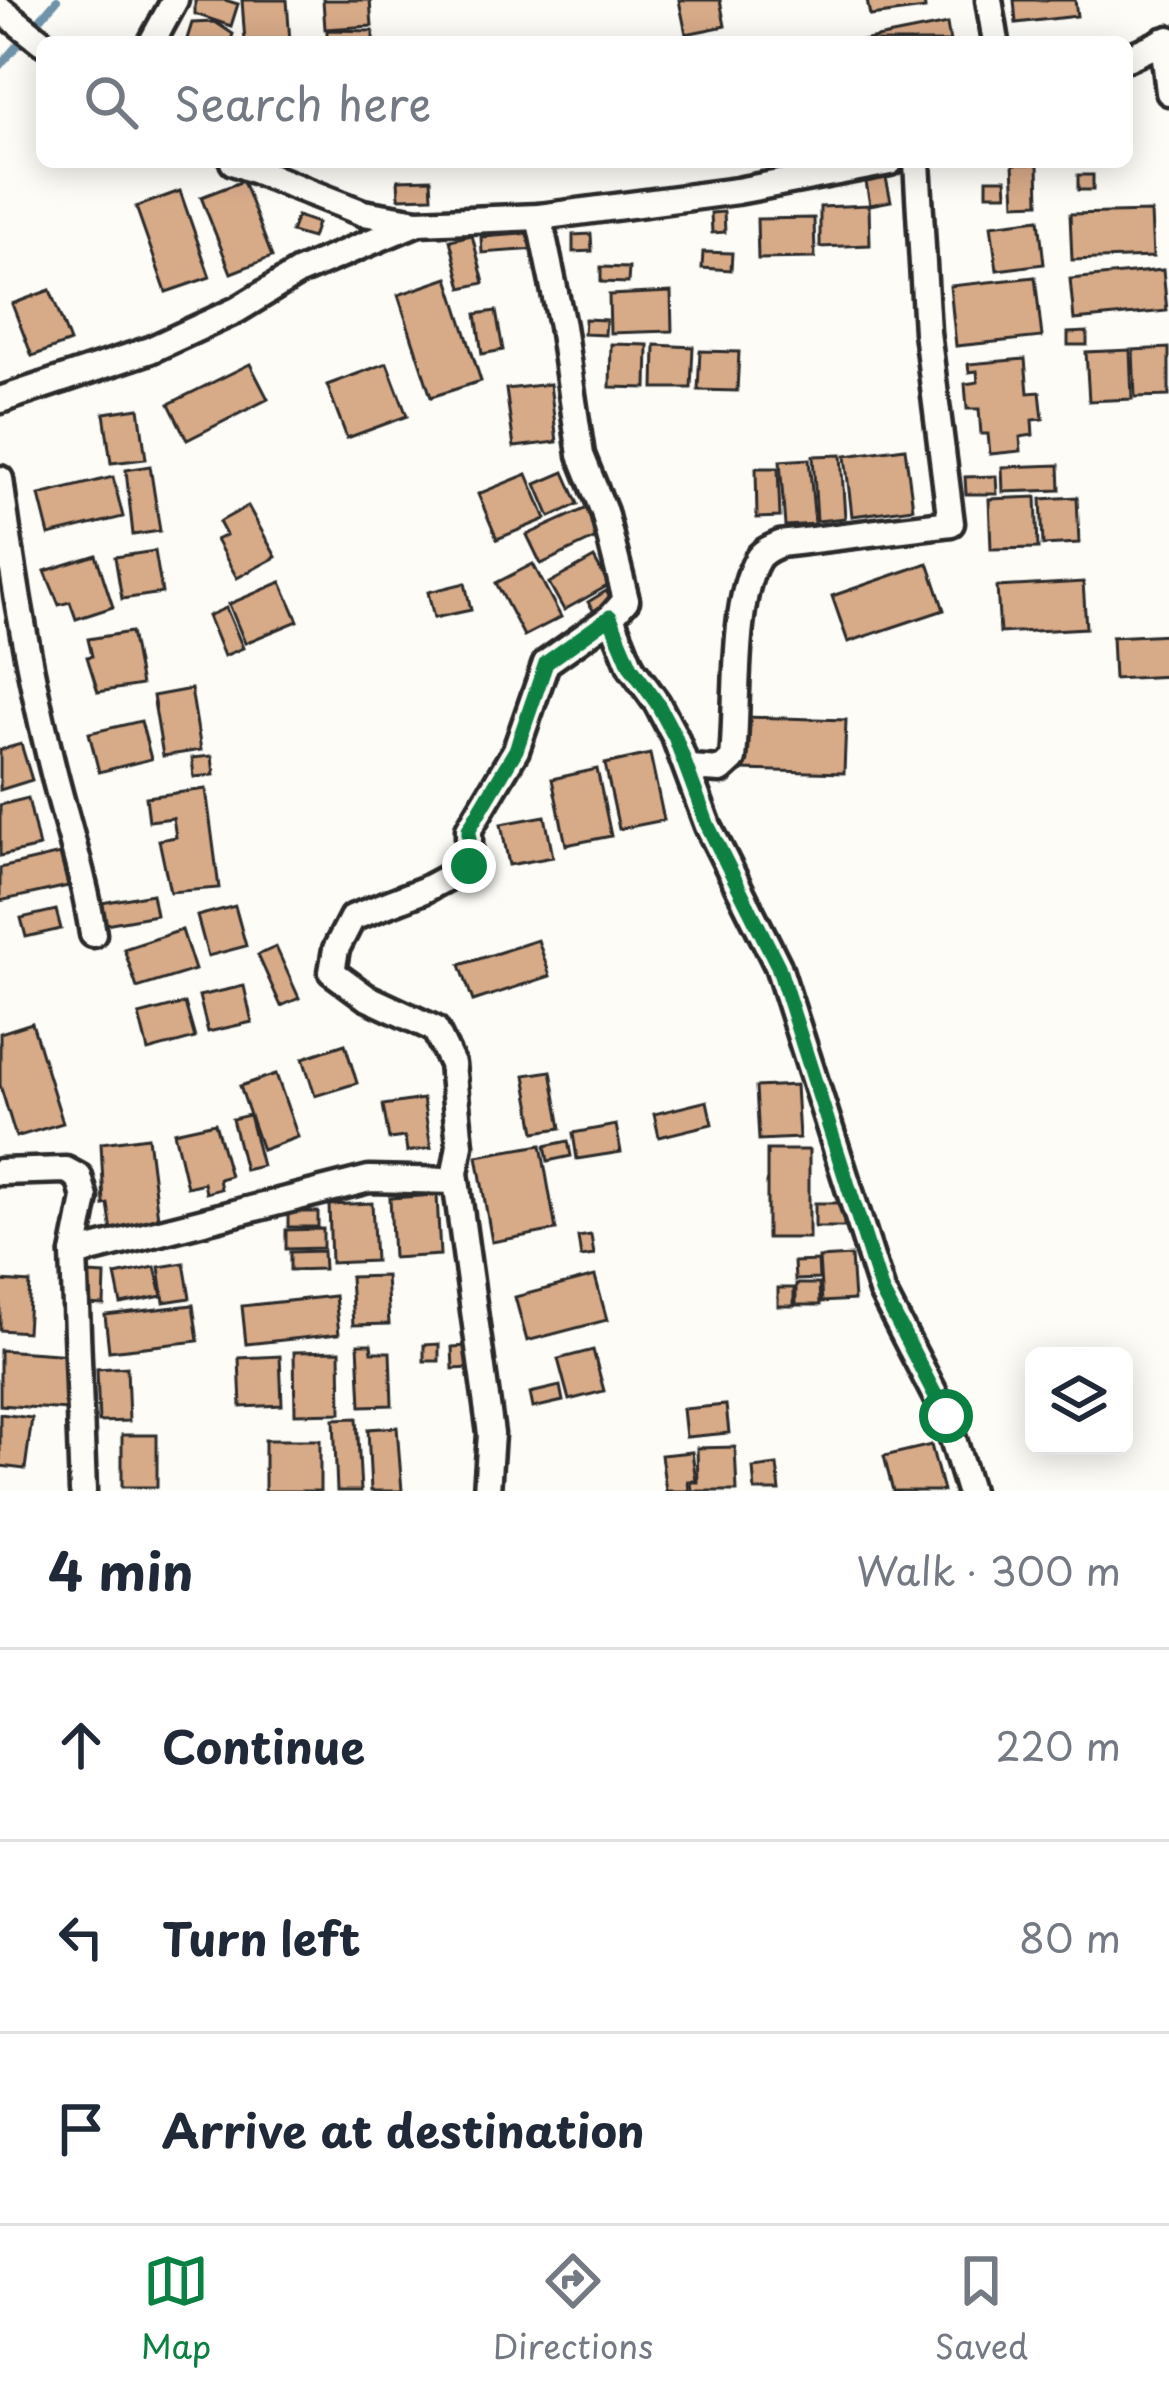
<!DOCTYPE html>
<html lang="en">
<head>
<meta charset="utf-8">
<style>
  :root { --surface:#fff; --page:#f6f6f7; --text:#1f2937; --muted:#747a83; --line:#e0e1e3; --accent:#0b8043 }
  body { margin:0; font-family:"Playpen Sans",sans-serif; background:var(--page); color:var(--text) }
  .controls { position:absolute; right:36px; bottom:36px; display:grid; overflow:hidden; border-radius:18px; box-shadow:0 6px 30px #0003 }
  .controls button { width:108px; height:108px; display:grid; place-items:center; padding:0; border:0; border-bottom:3px solid var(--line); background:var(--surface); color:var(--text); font:60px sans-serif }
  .stop { position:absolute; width:36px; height:36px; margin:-27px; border:9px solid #0b8043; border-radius:50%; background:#fff }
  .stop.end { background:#0b8043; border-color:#fff; box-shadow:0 3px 12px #0008 }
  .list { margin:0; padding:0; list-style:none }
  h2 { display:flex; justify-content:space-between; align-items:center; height:156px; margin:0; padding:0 48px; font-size:51px }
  h2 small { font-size:39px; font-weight:400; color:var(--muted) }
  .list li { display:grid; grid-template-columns:78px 1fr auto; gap:36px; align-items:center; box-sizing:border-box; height:192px; padding:0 48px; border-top:3px solid var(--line) }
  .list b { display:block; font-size:45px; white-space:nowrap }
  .list em { font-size:39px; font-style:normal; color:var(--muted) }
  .icon { flex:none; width:66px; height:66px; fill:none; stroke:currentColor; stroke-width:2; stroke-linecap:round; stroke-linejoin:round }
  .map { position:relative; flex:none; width:1169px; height:1491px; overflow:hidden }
  .search { position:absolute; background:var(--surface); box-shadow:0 6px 30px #0003; left:36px; right:36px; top:36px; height:132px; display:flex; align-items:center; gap:30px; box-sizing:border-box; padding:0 42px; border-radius:18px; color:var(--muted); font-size:45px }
  .sheet { height:732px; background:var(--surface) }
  nav { display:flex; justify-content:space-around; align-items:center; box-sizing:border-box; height:168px; border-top:3px solid var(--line); background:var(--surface); font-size:33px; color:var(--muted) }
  nav a { display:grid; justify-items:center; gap:6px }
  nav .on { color:var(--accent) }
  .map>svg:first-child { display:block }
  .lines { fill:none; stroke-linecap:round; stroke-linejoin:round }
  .stream { stroke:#7093aa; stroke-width:8 }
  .building { fill:#d7aa88; stroke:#2b2b2b; stroke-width:3 }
  .street-casing { stroke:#2b2b2b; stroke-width:33 }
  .street { stroke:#fdfcf7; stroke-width:24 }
  .route { stroke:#0b8043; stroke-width:15 }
</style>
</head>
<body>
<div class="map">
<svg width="1169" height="1491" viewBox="0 0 1169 1491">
  <rect width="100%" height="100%" fill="#fdfcf7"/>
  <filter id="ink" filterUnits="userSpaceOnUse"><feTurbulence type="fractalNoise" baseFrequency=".00833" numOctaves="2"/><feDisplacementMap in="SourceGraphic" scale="24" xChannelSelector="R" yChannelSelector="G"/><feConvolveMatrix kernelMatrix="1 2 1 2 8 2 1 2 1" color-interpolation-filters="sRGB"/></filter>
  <g filter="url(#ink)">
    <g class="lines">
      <!-- stream -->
      <polyline class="stream" points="0,65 57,0"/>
    </g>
    <!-- building -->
    <g class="building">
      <polygon points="195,0 225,0 238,4 231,26 195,14"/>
      <polygon points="242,0 287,0 290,42 245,42"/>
      <polygon points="323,0 370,0 372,26 325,29"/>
      <polygon points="679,0 720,0 725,26 686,34"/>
      <polygon points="867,0 924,0 925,9 870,16"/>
      <polygon points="1014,0 1075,0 1077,16 1016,23"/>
      <polygon points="215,22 233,34 230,42 186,42 192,23"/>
      <polygon points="947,24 950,42 857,42"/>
      <polygon points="327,30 373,31 373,42 327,42"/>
      <polygon points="1013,164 1038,164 1039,203 1015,204"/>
      <rect x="1078" y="175" width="15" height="15"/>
      <polygon points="886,178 891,201 870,205 866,182"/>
      <polygon points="431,179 432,197 399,198 398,180"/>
      <polygon points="987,179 1006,179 1007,194 987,194"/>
      <polygon points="243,181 272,257 231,273 201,197"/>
      <polygon points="180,191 210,277 166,292 136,207"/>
      <polygon points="869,205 870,245 820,247 820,207"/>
      <polygon points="724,212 725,232 712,233 711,213"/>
      <polygon points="1151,212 1153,257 1072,260 1070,214"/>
      <polygon points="297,216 317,223 312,238 291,232"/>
      <polygon points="814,218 815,258 758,259 757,219"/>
      <polygon points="1039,219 1044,264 997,270 991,225"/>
      <polygon points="536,233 537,249 482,253 481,237"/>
      <polygon points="591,234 592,251 573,252 573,235"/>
      <polygon points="472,235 484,283 462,288 450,240"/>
      <polygon points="703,252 732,253 731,270 702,268"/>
      <polygon points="601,267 629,268 628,283 601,282"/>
      <polygon points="1163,270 1167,311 1074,320 1070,279"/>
      <polygon points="1035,277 1042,337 956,346 950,286"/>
      <polygon points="448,278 481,381 431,397 398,295"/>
      <polygon points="50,290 70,342 32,356 12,304"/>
      <polygon points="671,292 672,331 610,333 609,295"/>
      <polygon points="496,311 503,350 482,354 476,314"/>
      <polygon points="585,319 606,320 605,335 584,334"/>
      <polygon points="1087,332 1087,345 1068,345 1068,333"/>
      <polygon points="611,344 648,345 647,388 610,387"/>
      <polygon points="655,345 693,347 691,388 654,388"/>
      <polygon points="1169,348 1169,396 1135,397 1133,350"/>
      <polygon points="1130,350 1132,399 1089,401 1086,352"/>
      <polygon points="700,351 739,352 737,391 698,390"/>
      <polygon points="1025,359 1028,393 1040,392 1043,419 1032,420 1033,435 1020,437 1021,451 990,454 988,434 981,434 979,409 967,409 965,384 978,382 977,371 969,372 968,364"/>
      <polygon points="387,363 407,416 347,438 327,385"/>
      <polygon points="250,364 268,399 187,440 169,404"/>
      <polygon points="550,384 557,442 514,447 506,389"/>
      <polygon points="139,408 146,459 111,463 104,413"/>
      <polygon points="905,448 913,508 852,516 845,456"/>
      <polygon points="841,455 845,518 817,521 813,456"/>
      <polygon points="809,459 815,524 785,526 780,461"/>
      <polygon points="1059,465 1060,490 1003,492 1002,467"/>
      <polygon points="150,466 160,531 133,535 126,470"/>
      <polygon points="756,468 778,468 780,517 757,518"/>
      <polygon points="564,472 578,504 550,517 536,484"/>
      <polygon points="527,474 546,519 497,539 478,494"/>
      <polygon points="996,476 997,494 966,494 965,477"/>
      <polygon points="113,477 123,517 49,535 39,495"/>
      <polygon points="1036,497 1038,548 991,549 989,499"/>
      <polygon points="1077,497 1079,543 1043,545 1041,499"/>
      <polygon points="248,506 276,557 237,578 216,540 226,535 219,522"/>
      <polygon points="587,508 600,536 541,564 527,535"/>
      <polygon points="155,551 162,593 122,599 115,557"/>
      <polygon points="96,555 113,607 76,619 70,602 59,605 45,571"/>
      <polygon points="594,558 609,585 564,610 549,583"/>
      <polygon points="928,563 944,610 848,642 832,596"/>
      <polygon points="533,564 561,617 524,636 496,583"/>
      <polygon points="281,582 298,621 245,643 229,604"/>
      <polygon points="1083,582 1086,628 1000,633 997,587"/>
      <polygon points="465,583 471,610 434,618 428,592"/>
      <polygon points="606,591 613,602 595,613 588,602"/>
      <polygon points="226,608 243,648 224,656 208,616"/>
      <polygon points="131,632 141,685 98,692 87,657 92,656 88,639"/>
      <polygon points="1169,634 1169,676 1114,679 1112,637"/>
      <polygon points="191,689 201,750 163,756 153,696"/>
      <polygon points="745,717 846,720 844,773 743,770"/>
      <polygon points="141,721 151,759 99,772 89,733"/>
      <polygon points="21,744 32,780 0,790 0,750"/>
      <polygon points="650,754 664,820 619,829 605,764"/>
      <polygon points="212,756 214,775 194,777 192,758"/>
      <polygon points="597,769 611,836 566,845 552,779"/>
      <polygon points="206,789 219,888 170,892 159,840 176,837 173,818 149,821 146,797"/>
      <polygon points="28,798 39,847 0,856 0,805"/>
      <polygon points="545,816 553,857 509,865 501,824"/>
      <polygon points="60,854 68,886 0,901 0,868"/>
      <polygon points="152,894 156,915 100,925 96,904"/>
      <polygon points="235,906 246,946 208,956 197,916"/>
      <polygon points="56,910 61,929 26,937 21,918"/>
      <polygon points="182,930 195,970 137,988 124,949"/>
      <polygon points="538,940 550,976 473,1001 460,965"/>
      <polygon points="276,947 299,998 281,1006 258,955"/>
      <polygon points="244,986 252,1022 208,1032 199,996"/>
      <polygon points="185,1003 195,1038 148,1051 139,1015"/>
      <polygon points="32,1023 63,1123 16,1137 0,1085 0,1033"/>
      <polygon points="345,1044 357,1083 315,1096 303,1058"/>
      <polygon points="551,1071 561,1128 535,1132 525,1075"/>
      <polygon points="276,1074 298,1137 262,1150 240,1086"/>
      <polygon points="796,1085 799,1138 759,1140 756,1087"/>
      <polygon points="423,1099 431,1148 407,1152 405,1137 389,1139 383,1105"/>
      <polygon points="707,1101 712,1124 659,1137 654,1114"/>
      <polygon points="249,1115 262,1166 245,1170 232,1119"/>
      <polygon points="215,1123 230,1176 219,1179 221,1189 206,1193 204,1183 187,1187 174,1132"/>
      <polygon points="616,1125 621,1152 577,1159 573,1133"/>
      <polygon points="148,1137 159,1226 112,1232 108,1204 104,1205 101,1143"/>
      <polygon points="568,1141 571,1156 548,1161 545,1146"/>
      <polygon points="541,1145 556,1230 492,1242 477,1156"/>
      <rect x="767" y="1150" width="42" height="88"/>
      <polygon points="437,1195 440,1255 393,1258 390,1198"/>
      <polygon points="372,1203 375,1261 331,1263 329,1205"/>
      <rect x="815" y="1203" width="29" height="24"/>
      <rect x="288" y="1212" width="30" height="15"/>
      <polygon points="323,1229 323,1248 286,1249 286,1230"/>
      <polygon points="591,1235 594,1255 581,1257 578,1237"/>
      <polygon points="323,1251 324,1269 290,1270 290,1252"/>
      <polygon points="851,1256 854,1300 822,1302 819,1258"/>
      <polygon points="818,1261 819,1279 795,1280 794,1262"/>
      <polygon points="184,1263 190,1298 164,1302 159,1267"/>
      <polygon points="155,1267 162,1296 121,1304 115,1275"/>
      <polygon points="88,1274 105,1275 104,1305 86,1304"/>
      <polygon points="386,1276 389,1324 353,1325 350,1277"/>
      <polygon points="595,1276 607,1320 527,1341 515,1297"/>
      <polygon points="0,1281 30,1283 27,1332 0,1330"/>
      <polygon points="796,1284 819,1284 820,1305 796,1305"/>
      <rect x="778" y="1288" width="16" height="18"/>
      <polygon points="335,1296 339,1334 246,1344 242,1306"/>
      <polygon points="193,1305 198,1341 109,1351 105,1315"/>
      <polygon points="358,1344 371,1344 372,1352 390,1352 392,1405 361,1406"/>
      <polygon points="439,1344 439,1361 424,1361 424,1345"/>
      <polygon points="470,1346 471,1368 453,1369 452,1347"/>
      <polygon points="0,1350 71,1355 67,1410 0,1405"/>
      <polygon points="593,1350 604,1391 569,1400 558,1359"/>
      <polygon points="340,1351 341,1413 295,1414 294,1352"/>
      <polygon points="280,1356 282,1405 241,1407 239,1358"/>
      <polygon points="127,1367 129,1421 99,1422 97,1369"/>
      <polygon points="560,1386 563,1401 533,1408 530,1393"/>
      <polygon points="726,1405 729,1433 686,1437 683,1409"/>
      <polygon points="0,1414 32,1418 25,1469 0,1466"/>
      <polygon points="357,1418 361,1491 337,1491 334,1419"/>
      <polygon points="397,1427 402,1491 371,1491 368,1429"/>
      <rect x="122" y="1435" width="35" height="52"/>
      <rect x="265" y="1440" width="55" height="51"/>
      <polygon points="931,1445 943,1491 893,1491 884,1456"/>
      <polygon points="735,1447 737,1491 692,1491 691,1482 698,1482 697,1448"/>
      <polygon points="692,1452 696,1481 688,1481 689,1491 666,1491 661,1455"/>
      <polygon points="777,1465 780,1491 755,1491 753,1468"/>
    </g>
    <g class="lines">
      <defs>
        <g id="street">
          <polyline points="989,0 996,42"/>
          <polyline points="0,9 42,42"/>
          <polyline points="1163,41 1169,92"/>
          <polyline points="152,42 175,0"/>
          <polyline points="1127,58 1169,39"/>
          <polyline points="233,162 363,213 418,222 539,217 737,191 890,162"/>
          <polyline points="539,217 562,326 581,455 604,512 626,600 611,617 631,667 657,703 675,737 708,826 778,966 882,1292 946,1416 969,1491"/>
          <polyline points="0,400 150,350 237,310 299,272 416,223"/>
          <path d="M0,479c12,93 27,183 49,274 14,61 35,119 44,181"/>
          <path d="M689,768l32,2 12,-11c5,-51 -1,-156 24,-199 5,-9 14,-12 23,-16l171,-21 -24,-191 -10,-170"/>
          <polyline points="0,1172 66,1170 79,1177 85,1198 74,1254 83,1491"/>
          <polyline points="74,1254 369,1179 456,1181"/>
          <polyline points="487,1491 491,1434 455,1173 460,1145 452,1064 435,1029 366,997 332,972 336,949 352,918 424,890 469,866 469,829 516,750 546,663 611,617"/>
        </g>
      </defs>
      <!-- street casing -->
      <use href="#street" class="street-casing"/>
      <!-- street -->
      <use href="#street" class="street"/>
    </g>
  </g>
  <g class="lines" filter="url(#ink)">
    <!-- route -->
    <polyline class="route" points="469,866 469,829 516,750 546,663 610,617 631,667 657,703 675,737 708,826 778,966 882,1292 946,1416"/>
  </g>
</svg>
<div class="controls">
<button><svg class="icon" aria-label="layers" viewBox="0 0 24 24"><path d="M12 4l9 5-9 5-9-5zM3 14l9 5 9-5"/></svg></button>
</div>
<div class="stop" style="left:946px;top:1416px"></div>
<div class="stop end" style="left:469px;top:866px"></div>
<div class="search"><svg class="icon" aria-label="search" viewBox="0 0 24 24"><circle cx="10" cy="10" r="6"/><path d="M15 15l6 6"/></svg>Search here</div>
</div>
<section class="sheet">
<h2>4 min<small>Walk · 300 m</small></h2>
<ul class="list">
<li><svg class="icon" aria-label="ahead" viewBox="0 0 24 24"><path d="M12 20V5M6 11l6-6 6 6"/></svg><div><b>Continue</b></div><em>220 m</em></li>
<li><svg class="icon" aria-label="left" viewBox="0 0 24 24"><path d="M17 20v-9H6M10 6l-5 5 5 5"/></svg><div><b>Turn left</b></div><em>80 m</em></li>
<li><svg class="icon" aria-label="arrive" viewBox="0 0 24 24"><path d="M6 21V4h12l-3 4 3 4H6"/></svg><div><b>Arrive at destination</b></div></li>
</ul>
</section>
<nav>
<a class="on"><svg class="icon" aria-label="map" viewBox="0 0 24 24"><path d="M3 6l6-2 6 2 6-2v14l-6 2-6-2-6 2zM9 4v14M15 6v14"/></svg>Map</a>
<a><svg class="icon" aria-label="directions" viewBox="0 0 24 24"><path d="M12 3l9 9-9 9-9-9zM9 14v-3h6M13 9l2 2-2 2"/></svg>Directions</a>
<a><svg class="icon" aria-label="saved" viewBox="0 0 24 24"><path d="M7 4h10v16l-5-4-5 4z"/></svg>Saved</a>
</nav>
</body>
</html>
